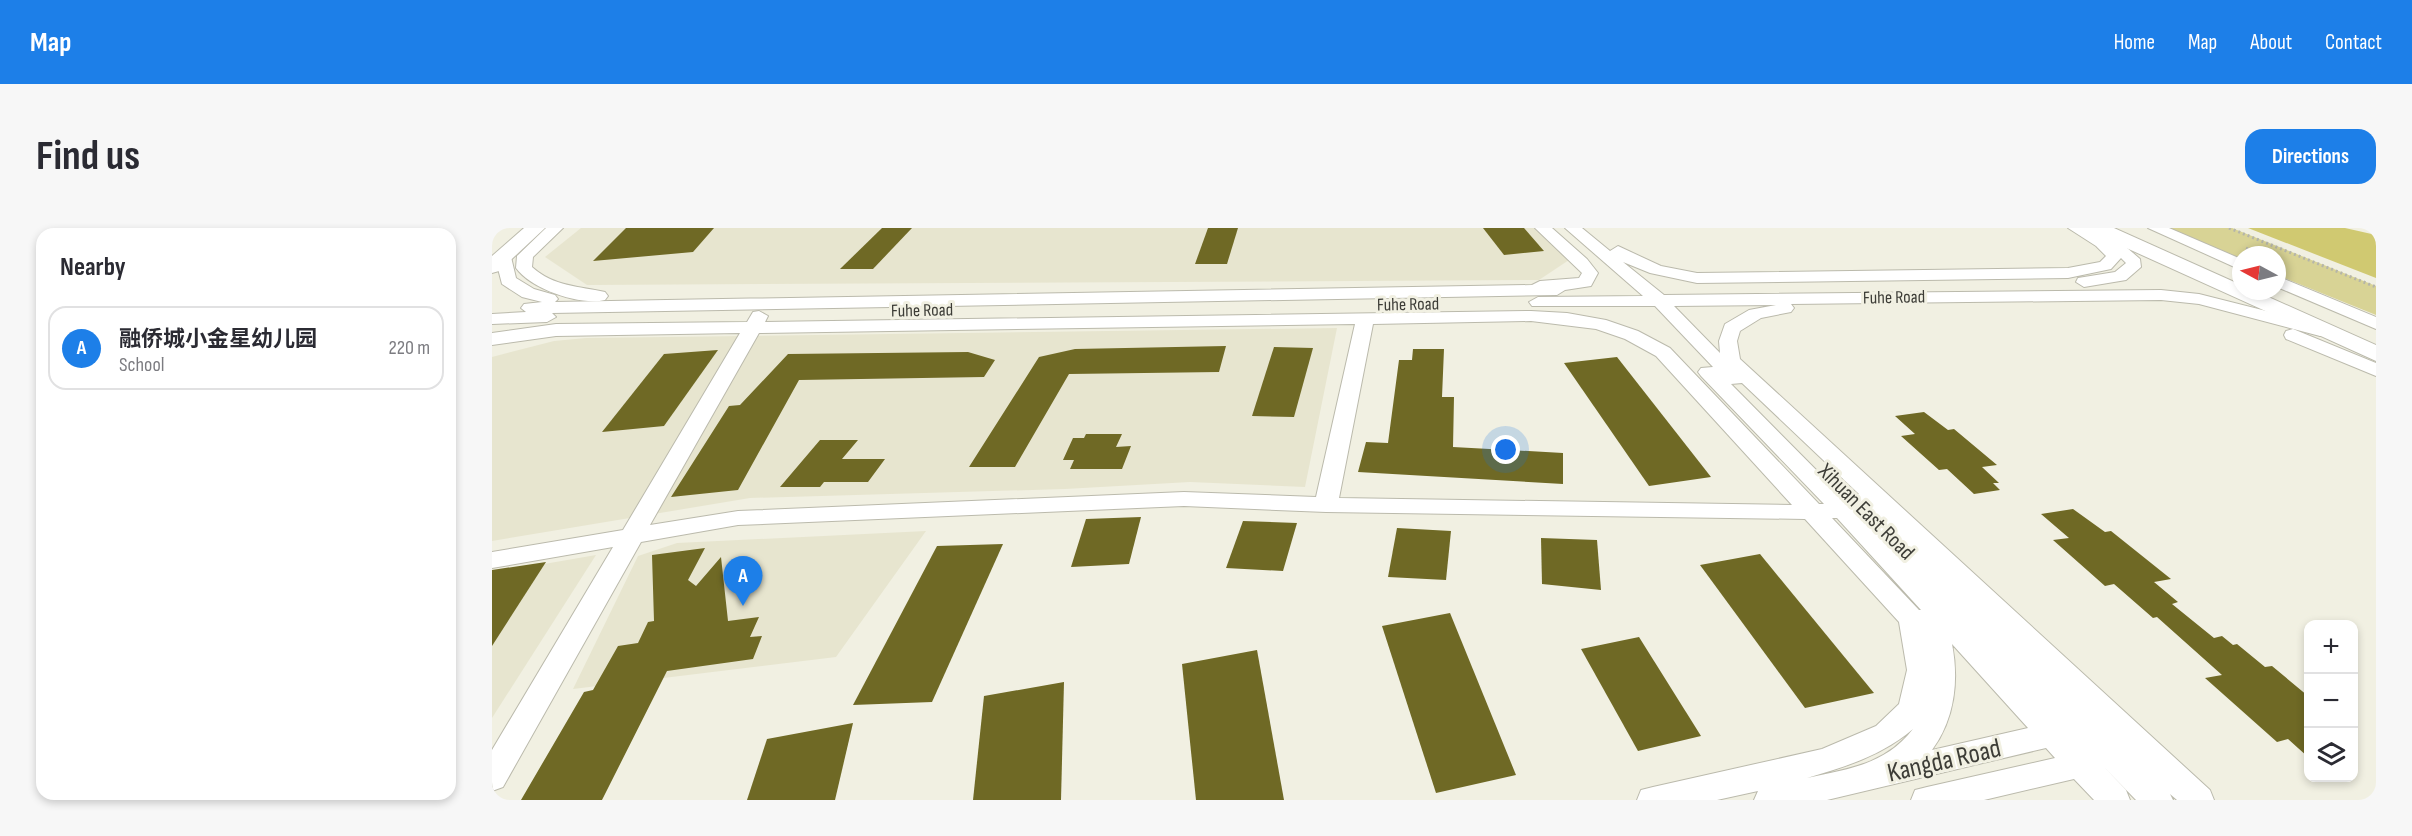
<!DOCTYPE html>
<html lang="en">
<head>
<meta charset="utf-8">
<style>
  :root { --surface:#fff; --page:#f7f7f7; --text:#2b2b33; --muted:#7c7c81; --line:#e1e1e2; --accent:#1d7fe8 }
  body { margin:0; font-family:"Sofia Sans Condensed","Noto Sans SC",sans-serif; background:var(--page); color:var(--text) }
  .controls { position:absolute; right:18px; bottom:18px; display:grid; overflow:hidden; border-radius:12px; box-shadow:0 3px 9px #0003 }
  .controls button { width:54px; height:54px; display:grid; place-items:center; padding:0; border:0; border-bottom:2px solid var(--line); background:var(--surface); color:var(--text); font:30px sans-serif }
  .compass { position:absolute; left:1740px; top:18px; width:54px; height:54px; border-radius:50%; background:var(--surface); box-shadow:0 3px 9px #0003; rotate:277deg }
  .you { position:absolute; left:1014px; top:222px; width:21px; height:21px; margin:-15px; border:4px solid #fff; border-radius:50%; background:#1a73e8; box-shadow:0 0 0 9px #1a73e833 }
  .badge { display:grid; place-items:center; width:39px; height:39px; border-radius:50%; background:var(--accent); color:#fff; font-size:20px; font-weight:700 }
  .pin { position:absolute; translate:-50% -50px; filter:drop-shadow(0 2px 3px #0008) }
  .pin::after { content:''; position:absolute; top:32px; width:21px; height:18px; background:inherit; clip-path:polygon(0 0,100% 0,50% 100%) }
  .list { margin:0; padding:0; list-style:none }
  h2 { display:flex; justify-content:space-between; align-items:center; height:78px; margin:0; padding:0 24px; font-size:26px }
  h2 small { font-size:20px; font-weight:400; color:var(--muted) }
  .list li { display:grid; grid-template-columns:39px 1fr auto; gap:18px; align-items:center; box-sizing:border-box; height:84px; margin:0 12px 12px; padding:0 12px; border:2px solid var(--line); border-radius:18px }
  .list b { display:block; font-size:22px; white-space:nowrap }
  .list p { margin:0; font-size:20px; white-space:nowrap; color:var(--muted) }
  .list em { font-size:20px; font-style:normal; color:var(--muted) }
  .icon { flex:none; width:33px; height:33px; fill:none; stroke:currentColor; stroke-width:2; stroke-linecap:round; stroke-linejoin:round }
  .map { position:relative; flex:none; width:1884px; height:572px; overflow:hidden; border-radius:18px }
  header { display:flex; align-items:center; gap:36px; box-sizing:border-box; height:84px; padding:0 30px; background:var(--accent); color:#fff }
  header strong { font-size:28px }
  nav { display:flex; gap:33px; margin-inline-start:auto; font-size:21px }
  .intro { display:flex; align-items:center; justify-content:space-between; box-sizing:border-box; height:144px; padding:0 36px }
  h1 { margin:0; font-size:42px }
  .button { padding:15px 27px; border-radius:18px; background:var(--accent); color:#fff; font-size:21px; font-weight:700 }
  main { display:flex; gap:36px; padding:0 36px }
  aside { flex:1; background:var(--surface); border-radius:18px; box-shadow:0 3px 9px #0003 }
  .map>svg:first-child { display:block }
  .built { fill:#e7e5cf }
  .green { fill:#d8d395 }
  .water { fill:#d0c971 }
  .building { fill:#6f6925 }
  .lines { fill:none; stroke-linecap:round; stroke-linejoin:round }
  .minor-casing { stroke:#bbbaac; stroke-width:2 }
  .major-casing { stroke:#bbbaac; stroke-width:2 }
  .path { stroke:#b5b5a9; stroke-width:3; stroke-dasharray:2 3; stroke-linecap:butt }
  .minor { fill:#fff; fill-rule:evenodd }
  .major { fill:#fff; fill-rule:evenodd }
  .labels { text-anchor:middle; stroke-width:6; stroke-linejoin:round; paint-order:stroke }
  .far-street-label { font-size:18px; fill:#3d3d37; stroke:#f1f0e2 }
  .street-label { font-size:22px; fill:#3d3d37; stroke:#f1f0e2 }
  .near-street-label { font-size:27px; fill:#3d3d37; stroke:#f1f0e2 }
</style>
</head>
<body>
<header>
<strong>Map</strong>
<nav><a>Home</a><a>Map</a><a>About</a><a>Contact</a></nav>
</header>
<div class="intro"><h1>Find us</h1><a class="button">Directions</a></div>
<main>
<aside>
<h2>Nearby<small></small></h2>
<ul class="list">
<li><span class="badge">A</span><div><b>融侨城小金星幼儿园</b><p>School</p></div><em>220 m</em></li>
</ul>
</aside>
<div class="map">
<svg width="1884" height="572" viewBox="0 0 1884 572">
  <rect width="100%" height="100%" fill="#f1f0e2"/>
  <!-- built -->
  <g class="built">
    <polygon points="89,0 1042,0 1077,32 1047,52 95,57 53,29"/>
    <polygon points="845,100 813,259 698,254 573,261 258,270 0,313 0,129 62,113 94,110"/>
    <polygon points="434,303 344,429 81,461 146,328 185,315"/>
    <polygon points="104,327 0,490 0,345"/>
  </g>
  <!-- green -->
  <polygon class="green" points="1671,0 1740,0 1884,58 1884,87 1785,47 1785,27 1749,27 1749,34"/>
  <!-- water -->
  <polygon class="water" points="1756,0 1853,0 1884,7 1884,50"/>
  <!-- building -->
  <g class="building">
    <polygon points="134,0 222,0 201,24 101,33"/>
    <polygon points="390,0 420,0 381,41 348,41"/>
    <polygon points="716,0 746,0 735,36 703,36"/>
    <polygon points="991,0 1032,0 1052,23 1012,27"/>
    <polygon points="734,118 727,144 577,146 523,239 477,239 547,129 583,121"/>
    <polygon points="782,119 821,120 802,189 760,188"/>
    <polygon points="921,121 952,121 950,169 962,169 961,219 1071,225 1071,256 866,244 874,214 896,215 907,132 920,132"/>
    <polygon points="226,122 172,198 110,204 172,126"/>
    <polygon points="476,124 503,132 492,149 307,152 246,262 179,269 237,178 248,177 296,126"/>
    <polygon points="1125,129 1219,249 1157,258 1072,135"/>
    <polygon points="1432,184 1456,202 1462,201 1505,237 1490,239 1507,255 1501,255 1508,262 1482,266 1455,241 1447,242 1409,208 1423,206 1403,188"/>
    <polygon points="594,206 630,206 624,219 639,218 630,241 578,241 582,232 571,232 581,210 592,210"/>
    <polygon points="328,212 366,212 350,231 393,231 376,254 332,254 328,259 288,259"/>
    <polygon points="1581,281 1613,304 1619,303 1679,351 1662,354 1686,374 1680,376 1722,410 1730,408 1741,417 1745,416 1773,439 1780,438 1816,468 1816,529 1796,511 1785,514 1713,450 1730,447 1665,389 1661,390 1622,356 1613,358 1561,312 1577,310 1549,286"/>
    <polygon points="649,289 637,336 579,339 594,291"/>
    <polygon points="751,293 805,295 791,343 734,340"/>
    <polygon points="905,300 959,303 954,352 896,349"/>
    <polygon points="1049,310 1105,312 1109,362 1050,356"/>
    <polygon points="511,316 440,474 361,477 445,318"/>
    <polygon points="213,320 196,352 204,358 229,329 236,393 267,389 258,409 270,408 261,431 175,443 110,572 29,572 92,464 101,462 126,418 146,415 156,394 162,393 160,327"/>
    <polygon points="1268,326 1382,465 1313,480 1208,337"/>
    <polygon points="54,334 0,418 0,342"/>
    <polygon points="958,385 1024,547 944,565 890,398"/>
    <polygon points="1147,409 1209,508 1146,523 1089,421"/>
    <polygon points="765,422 792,572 704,572 690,436"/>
    <polygon points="572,454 569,572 481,572 492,468"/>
    <polygon points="361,495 343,572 255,572 275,511"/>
  </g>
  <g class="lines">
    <defs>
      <g id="minor">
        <path d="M54,0h17l-30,29 -1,10c22,20 47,19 73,25l3,4 -3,4c-25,6 -74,-11 -89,-32l1,-12z"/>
        <polygon points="1043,0 1060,0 1095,31 1106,45 1099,58 1073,62 1065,67 60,85 64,89 55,94 0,96 0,86 34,84 29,80 32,76 50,74 30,69 10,56 3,29 11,24 19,29 24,50 42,61 63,67 66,71 63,74 1040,57 1048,53 1087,50 1090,45"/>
        <path d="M1073,0h17l28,23 8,-5 43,20 36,7 371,-5 32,-6 6,-6 -10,-10 -28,-18h36l36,31 1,8 -15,13 -42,7 -8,-5 2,-4 37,-6 11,-9 -5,-5 -10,11 -43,9 -371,5 -47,-10 -27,-11 41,33 497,-5 38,4 127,32 3,4 -3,4 -6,2 -121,-32 -38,-4 -370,4 3,4 -3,4 -30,6 -21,13 -3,10 3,18 470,431 4,10h-37l-7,-6 3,6h-37l-32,-33 22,23 4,10h-36l-20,-21 -90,21h-73l4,-10 12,-3 128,-29 -9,-10 -219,52h-73l4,-9 -41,9h-80l4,-10 12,-3 169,-38 54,-23 23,-22 8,-34 -8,-48 -94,-103 -479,-7 -142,-6 -446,19 -97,17 -138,245 -11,4v-41l121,-203 -121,21v-16l131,-22 117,-197 -184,3 -64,9v-12l64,-9 191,-2 6,-10 6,-1 9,5 -3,6 766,-11 36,2 39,7 32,11 32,17 149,156h5l-123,-128 -3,-4 3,-4 12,-1 -58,-61h-123l-3,-4 9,-5 105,-1zM1284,77l-27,5 -24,14 -6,17 1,12 -46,-47zM1039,93l65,8 29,10 31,17 136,149 -453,-7 34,-174zM863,96l-39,173 -132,-5 -446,19 -88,14 109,-192zM1250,155l117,111 -10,2 -3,4 -115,-116zM1340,290h5l84,92h-2zM1460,416l76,84 -96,22c23,-31 27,-70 20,-106zM1421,501c-28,36 -65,40 -106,49 38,-11 76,-23 106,-49z"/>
        <polygon points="1656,0 1677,0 1749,31 1749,42"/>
        <polygon points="1785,48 1884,89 1884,101 1785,59"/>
        <polygon points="1801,101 1884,135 1884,148 1794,111 1792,107 1794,103"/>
      </g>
      <g id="major">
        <polygon points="32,0 53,0 7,43 0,45 0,28"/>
        <polygon points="1596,0 1622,0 1749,57 1749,63 1763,63 1884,117 1884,133 1599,4"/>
      </g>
    </defs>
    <!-- minor casing -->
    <use href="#minor" class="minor-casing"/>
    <!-- major casing -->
    <use href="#major" class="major-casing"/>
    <!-- path -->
    <g class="path">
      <polyline points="1737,0 1884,59"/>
      <polyline points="1754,20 1770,27"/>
      <polyline points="1785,34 1794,38"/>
    </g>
    <!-- minor -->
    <use href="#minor" class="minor"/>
    <!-- major -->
    <use href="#major" class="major"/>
  </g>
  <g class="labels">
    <!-- far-street labels -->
    <g class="far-street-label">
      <text transform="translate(1402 69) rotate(-1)" y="6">Fuhe Road</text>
      <text transform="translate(916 76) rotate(-1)" y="6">Fuhe Road</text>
      <text transform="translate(430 82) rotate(-1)" y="6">Fuhe Road</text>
    </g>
    <!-- street labels -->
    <g class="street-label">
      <text transform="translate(1375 283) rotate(45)" y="8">Xihuan East Road</text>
    </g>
    <!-- near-street labels -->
    <g class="near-street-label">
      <text transform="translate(1452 532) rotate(-13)" y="9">Kangda Road</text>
    </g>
  </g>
</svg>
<div class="controls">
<button>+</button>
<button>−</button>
<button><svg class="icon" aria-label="layers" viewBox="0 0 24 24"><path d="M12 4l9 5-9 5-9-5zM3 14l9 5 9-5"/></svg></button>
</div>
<svg class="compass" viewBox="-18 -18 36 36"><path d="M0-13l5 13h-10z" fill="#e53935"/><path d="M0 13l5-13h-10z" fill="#7c7c81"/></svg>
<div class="you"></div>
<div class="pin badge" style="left:251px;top:378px">A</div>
</div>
</main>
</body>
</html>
